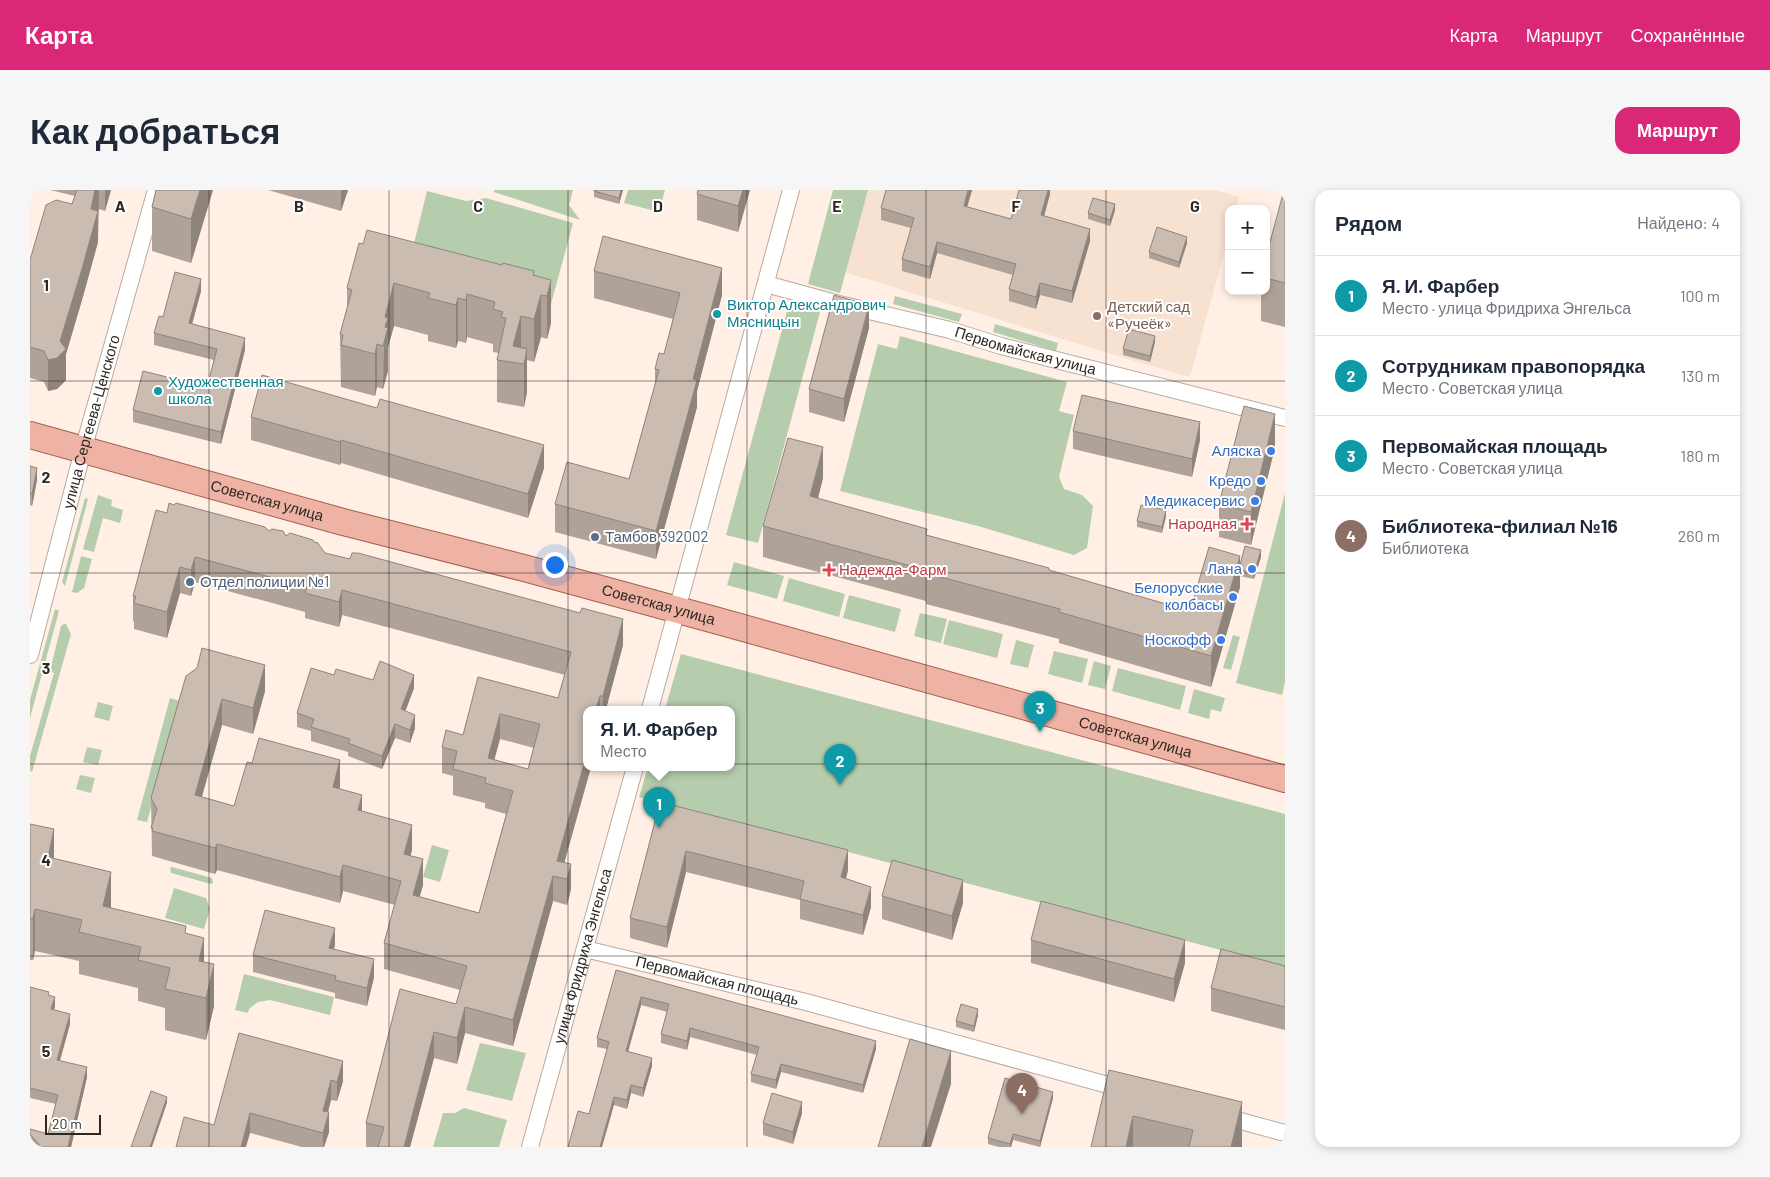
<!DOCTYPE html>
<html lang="ru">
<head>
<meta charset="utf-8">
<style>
  :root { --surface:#fff; --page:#f6f6f7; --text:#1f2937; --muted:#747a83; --line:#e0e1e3; --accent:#db2777 }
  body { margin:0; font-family:Barlow,sans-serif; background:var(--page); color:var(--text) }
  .controls { position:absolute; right:15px; top:15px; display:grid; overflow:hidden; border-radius:10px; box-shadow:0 2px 8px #0003 }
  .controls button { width:45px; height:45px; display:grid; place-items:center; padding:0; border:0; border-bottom:1px solid var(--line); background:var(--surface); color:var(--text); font:25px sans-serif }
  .scale { position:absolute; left:15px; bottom:12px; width:56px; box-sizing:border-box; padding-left:5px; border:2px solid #2d2823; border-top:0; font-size:14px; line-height:18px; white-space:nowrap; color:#2d2823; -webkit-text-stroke:4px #fff; paint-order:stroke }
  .you { position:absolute; left:524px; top:374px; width:18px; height:18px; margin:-12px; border:4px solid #fff; border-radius:50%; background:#1a73e8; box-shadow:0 0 0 8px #1a73e833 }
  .badge { display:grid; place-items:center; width:32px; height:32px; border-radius:50%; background:var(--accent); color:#fff; font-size:16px; font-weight:700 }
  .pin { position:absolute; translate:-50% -41px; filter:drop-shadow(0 1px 2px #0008) }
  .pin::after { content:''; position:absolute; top:26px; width:18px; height:15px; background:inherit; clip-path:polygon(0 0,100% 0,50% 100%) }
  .popup { position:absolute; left:553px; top:516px; width:152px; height:65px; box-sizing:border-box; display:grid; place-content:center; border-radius:10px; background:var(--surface); filter:drop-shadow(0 1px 4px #0005); font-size:16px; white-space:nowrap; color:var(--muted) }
  .popup b { font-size:19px; color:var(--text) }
  .popup::after { content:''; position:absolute; left:50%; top:100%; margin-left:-10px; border:10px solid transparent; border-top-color:var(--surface) }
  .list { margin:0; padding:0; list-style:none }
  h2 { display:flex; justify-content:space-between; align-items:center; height:65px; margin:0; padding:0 20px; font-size:21px }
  h2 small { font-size:16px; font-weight:400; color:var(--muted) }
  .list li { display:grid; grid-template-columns:32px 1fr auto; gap:15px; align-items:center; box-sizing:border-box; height:80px; padding:0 20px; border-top:1px solid var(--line) }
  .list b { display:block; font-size:19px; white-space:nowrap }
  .list p { margin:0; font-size:16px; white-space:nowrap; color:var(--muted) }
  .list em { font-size:16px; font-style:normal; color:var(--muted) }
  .map { position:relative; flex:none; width:1255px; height:957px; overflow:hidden; border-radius:15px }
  header { display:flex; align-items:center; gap:30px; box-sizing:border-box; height:70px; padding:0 25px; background:var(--accent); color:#fff }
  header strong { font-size:24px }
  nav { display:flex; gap:28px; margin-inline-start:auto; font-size:18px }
  .intro { display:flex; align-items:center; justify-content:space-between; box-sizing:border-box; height:120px; padding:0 30px }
  h1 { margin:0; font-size:35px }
  .button { padding:12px 22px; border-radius:15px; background:var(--accent); color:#fff; font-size:18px; font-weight:700 }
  main { display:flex; gap:30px; padding:0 30px }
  aside { flex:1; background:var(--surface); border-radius:15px; box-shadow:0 2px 8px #0003 }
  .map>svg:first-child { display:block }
  .built { fill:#f7e1d1 }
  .green { fill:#b5cdad }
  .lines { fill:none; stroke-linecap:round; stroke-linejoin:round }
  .street-casing { stroke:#baaba0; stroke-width:18 }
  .primary-casing { stroke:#a46150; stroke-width:28 }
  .street { stroke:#fff; stroke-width:16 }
  .primary { stroke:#efb3a5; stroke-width:26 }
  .wall { fill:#afa298; fill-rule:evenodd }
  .shaded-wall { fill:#8e847c }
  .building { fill:#cbbcb1; stroke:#8e847c; fill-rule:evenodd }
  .grid { fill:none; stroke:#2d2823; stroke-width:1; stroke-opacity:0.55 }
  .culture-dot { fill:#0f9aa8; stroke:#fff; stroke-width:2 }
  .education-dot { fill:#8d6e63; stroke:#fff; stroke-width:2 }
  .shop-dot { fill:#3f7fe0; stroke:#fff; stroke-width:2 }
  .health-dot { fill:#e0444e; stroke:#fff; stroke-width:2 }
  .service-dot { fill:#5c6f8a; stroke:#fff; stroke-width:2 }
  .labels { text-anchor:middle; stroke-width:4; stroke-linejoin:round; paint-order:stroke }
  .culture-label { font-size:15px; fill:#0d838f; stroke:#fff; text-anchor:start }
  .education-label { font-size:15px; fill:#785e54; stroke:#fff; text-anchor:start }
  .street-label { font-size:15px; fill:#2d2823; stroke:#fff }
  .shop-label { font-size:15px; fill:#366cbe; stroke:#fff; text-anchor:end }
  .health-label { font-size:15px; fill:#be3a42; stroke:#fff; text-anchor:end }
  .service-label { font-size:15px; fill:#4e5e75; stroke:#fff; text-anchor:start }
  .grid-label { font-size:16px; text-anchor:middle; font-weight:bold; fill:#2d2823; stroke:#fff; stroke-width:4; stroke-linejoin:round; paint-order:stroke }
</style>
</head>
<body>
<header>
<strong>Карта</strong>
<nav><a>Карта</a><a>Маршрут</a><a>Сохранённые</a></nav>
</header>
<div class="intro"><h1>Как добраться</h1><a class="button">Маршрут</a></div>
<main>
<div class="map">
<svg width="1255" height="957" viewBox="0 0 1255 957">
  <rect width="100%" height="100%" fill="#ffefe4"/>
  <!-- built -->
  <polygon class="built" points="838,0 1184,0 1209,7 1206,19 1199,19 1199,45 1160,187 1101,170 814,82"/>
  <!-- green -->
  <g class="green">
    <polygon points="464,0 543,0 539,15 550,30 464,2"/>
    <polygon points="598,0 635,0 629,22 594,13"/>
    <polygon points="803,0 838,0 810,103 778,94"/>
    <polygon points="397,1 436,11 456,8 543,33 518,125 382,61"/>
    <polygon points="865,106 932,124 929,132 863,114"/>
    <polygon points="759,114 790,122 728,353 696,345"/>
    <polygon points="965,134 1028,153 1026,161 963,142"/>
    <polygon points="870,146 1037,192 1029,221 1044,225 1029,287 1034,299 1052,305 1063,316 1057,358 1044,365 948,336 810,301 848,154 867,159"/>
    <polygon points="1255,303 1255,492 1252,505 1206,493"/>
    <polygon points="68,305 82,310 81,316 93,320 90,333 73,328 64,362 53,359"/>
    <polygon points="55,308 58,309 35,396 32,392"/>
    <polygon points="51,366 62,369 54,398 47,403 42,402"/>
    <polygon points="704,372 754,386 747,409 697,395"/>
    <polygon points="759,388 815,404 809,427 753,411"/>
    <polygon points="819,405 871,419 865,442 813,428"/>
    <polygon points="25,419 29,421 0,528 0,510"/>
    <polygon points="890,423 917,429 911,453 884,446"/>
    <polygon points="919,430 973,444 967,468 913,454"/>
    <polygon points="34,434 36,434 41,444 2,582 0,581 0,566 24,483 20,481 31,436"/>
    <polygon points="1203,445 1210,447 1201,480 1193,478"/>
    <polygon points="986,450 1004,455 998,478 980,474"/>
    <polygon points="1024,461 1058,469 1052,493 1018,484"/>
    <polygon points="651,464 1255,624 1255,777 609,607 618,577 702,577 702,519 635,519"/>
    <polygon points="1064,471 1081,476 1075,499 1058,495"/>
    <polygon points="1088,478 1156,496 1150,520 1082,501"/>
    <polygon points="1164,499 1195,508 1191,522 1181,519 1179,529 1158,523"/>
    <polygon points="140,508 150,511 117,632 107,630"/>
    <polygon points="68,512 83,516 79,531 64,527"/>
    <polygon points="57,557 72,560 68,575 53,572"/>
    <polygon points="50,585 65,588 61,603 46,599"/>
    <polygon points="402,655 419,660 410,692 393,687"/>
    <polygon points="142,677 182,688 183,693 181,694 141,683 140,678"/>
    <polygon points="144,698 176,708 180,719 174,739 135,728"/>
    <polygon points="214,784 304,807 300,825 240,810 228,812 219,819 218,823 205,820"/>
    <polygon points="450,853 496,863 482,911 436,900"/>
    <polygon points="434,918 477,930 469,957 403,957 413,923 425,923"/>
  </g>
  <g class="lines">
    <defs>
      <g id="street">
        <path id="s1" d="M736,94l73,20 111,26 51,16 284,72"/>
        <path id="s2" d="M0,465l53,-205 73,-260"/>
        <polyline points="620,519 761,0"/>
        <path id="s3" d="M555,759l221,53 320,88"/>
        <polyline points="1192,926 1255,943"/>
        <path id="s4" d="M500,957l105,-380"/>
      </g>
      <g id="primary">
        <path id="s5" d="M0,245l313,87 181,46 187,51 574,160"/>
      </g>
    </defs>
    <!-- street casing -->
    <use href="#street" class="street-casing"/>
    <!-- primary casing -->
    <use href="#primary" class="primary-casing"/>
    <!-- street -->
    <use href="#street" class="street"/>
    <!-- primary -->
    <use href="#primary" class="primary"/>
  </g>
  <!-- wall -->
  <g class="wall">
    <polygon points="20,0 81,0 75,21 69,19 68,23 68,52 52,110 36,164 36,190 27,199 18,201 14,192 0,188 0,70 42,14 45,6"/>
    <polygon points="126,0 183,0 161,73 122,61 122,17"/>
    <polygon points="238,0 318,0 311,21"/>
    <polygon points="564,0 593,0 589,14 564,7"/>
    <polygon points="668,0 720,0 708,42 667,30 667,4"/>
    <polygon points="856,0 942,0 937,17 981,29 1020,0 1020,4 1014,26 1060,51 1042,113 1010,105 1006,119 979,111 979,99 983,85 907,63 900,89 872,81 872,69 881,38 851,30 851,18"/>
    <polygon points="1255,0 1255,137 1231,131 1231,101 1236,101 1236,67"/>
    <polygon points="1085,20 1080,36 1058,29 1058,23"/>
    <polygon points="1157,53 1149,78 1119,68 1119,62"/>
    <polygon points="333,54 504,86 521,90 521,133 517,149 511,147 504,172 497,170 497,202 494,217 467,212 467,170 469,163 463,162 463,154 437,147 436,153 428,151 426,158 398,151 398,145 364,136 358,157 358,181 353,199 347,197 345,206 311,197 310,144 317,119 317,98"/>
    <polygon points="564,81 692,105 667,201 667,217 626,369 525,342 525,314 599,289 625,194 625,179 634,164 643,129 564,108"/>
    <polygon points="171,101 162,134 215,160 191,254 103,232 103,220 177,197 184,170 124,155 124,143 133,127"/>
    <polygon points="839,138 814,232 779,222 779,199"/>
    <polygon points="1125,152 1120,172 1093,165 1093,159"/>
    <polygon points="347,218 514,278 498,328 311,273 310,275 221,250 221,227"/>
    <polygon points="1043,241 1170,250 1162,287 1043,259"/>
    <polygon points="1245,257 1221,355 1189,347 1189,314"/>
    <polygon points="0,276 7,290 2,316 0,315"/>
    <polygon points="793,288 788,309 897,345 1160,421 1210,375 1231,367 1224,389 1210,386 1210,397 1181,497 1029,453 1029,449 896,414 896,411 733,367 733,336"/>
    <path d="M137,323l102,18 17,5 39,17 298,92 -17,64h-20v58h5l-27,96 7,26 -4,16 -14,-4 -40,145 -48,-13 -8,31 -23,-6 -24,89h-44v-24l34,-134 56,15 4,-14 -76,-21v-26l11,-38 -52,-14 -3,12 -123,-33 -2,4 -63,-18 -1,-58 35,-122 79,15 -12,43 -31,-9 -20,72 32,9 106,-20 -1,2 23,23 50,39 -2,6 13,29 -4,12 60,16 27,-99 -21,-6v-5l-32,-8v-19l-11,-3v-26l21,-12 15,-58 80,21 7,-23 -223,-60 -3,12 -34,-9v-6l-110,-30 -4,14 -11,-3 -13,45 -33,-9v-7l-1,-1v-25zM470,549l34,9 -6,21 -34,-9z"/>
    <polygon points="1136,326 1132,343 1107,337 1107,331"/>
    <polygon points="304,485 343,490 384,498 375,521 385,538 380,553 365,548 352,579 318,566 318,562 281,551 281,541 267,537 267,523"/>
    <polygon points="630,612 818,680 816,689 841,717 833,745 770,729 770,710 656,682 637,758 600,748 600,728"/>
    <polygon points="0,634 24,668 81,718 156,743 174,772 184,816 176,850 135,840 135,818 108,811 108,798 49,784 49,771 5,761 3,770 0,770"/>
    <polygon points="852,706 933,713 922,750 852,729"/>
    <polygon points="1001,750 1155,773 1144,812 1001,773"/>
    <polygon points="305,755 304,759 344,787 337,816 305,808 305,803 223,782 223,765"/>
    <polygon points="1255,776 1255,840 1181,821 1181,798"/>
    <polygon points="586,780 846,859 833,903 751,882 746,899 721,892 721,884 727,865 660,847 657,860 631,853 631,844 637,822 611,815 598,861 622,876 613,907 601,903 597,919 584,915 559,924 577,859 567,857 567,848"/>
    <polygon points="0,797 19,805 25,816 24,820 40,834 30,871 57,887 41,957 3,957 0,954 0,939 18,944 26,914 0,908"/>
    <polygon points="948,825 944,842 926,837 926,831"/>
    <polygon points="209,843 313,891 307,911 301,910 298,922 299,942 294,957 272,957 220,943 184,935"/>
    <polygon points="1079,880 1212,956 1212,957 1061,957"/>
    <polygon points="1023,908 1010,957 983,950 981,957 969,957 958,954 958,948"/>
    <polygon points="772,923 763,954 733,945 733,933"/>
  </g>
  <!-- shaded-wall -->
  <g class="shaded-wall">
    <polygon points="65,0 69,0 68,52 52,110 36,164 36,190 27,199 18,201 18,170 30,151"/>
    <polygon points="75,0 81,0 75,21"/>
    <polygon points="170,0 183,0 161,73 161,29"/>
    <polygon points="311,0 318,0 311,21"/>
    <polygon points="591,0 593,0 589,14 589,8"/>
    <polygon points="713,0 720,0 708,42 708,16"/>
    <polygon points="938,0 942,0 934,28 934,16"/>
    <polygon points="1018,0 1020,0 1020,4 1011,37 1011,25"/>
    <polygon points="1085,14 1085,20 1080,36 1080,30"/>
    <polygon points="1060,39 1060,51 1042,113 1042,101"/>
    <polygon points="1157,47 1157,53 1149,78 1149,72"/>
    <polygon points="907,52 907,63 900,89 900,77"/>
    <polygon points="692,78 692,105 667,201 667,217 626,369 626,341 663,189"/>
    <polygon points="171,89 171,101 159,145 159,133"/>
    <polygon points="521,90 521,133 517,149 517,106"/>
    <polygon points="364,93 364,136 358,157 358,181 353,199 355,127"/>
    <polygon points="1010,93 1010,105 1006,119 1006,107"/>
    <polygon points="437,104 437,147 436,153 436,110"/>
    <polygon points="511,105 511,147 504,172 504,129"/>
    <polygon points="428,108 428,151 426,158 426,115"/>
    <polygon points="839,115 839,138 814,232 814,209"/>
    <polygon points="491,126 491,169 483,156"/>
    <polygon points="1125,146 1125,152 1120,172 1120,166"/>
    <polygon points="215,148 215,160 191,254 191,242"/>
    <polygon points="347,154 347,197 345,206 345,164"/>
    <polygon points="497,159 497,202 494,217 494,174"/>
    <polygon points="1245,224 1245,257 1221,355 1221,322"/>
    <polygon points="1170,232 1170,250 1162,287 1162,269"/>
    <polygon points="311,250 311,273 310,275 310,252"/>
    <polygon points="514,255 514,278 498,328 498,304"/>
    <polygon points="793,257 793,288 780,337 780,306"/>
    <polygon points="7,278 7,290 2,316 2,304"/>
    <polygon points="1136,320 1136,326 1132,343 1132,337"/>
    <polygon points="1231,360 1231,367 1224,389 1224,383"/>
    <polygon points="1210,366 1210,397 1181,497 1181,466"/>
    <polygon points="165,367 165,392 161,406 161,380"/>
    <polygon points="150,377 150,403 137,448 137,422"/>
    <polygon points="312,400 312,425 309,437 309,412"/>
    <polygon points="593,429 593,455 576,519 573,519 573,506"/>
    <polygon points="235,475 235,501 223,544 223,518"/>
    <polygon points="384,485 384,498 371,533 371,519"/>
    <polygon points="570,506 570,519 566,519"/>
    <polygon points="192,509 192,535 165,630 165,605"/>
    <polygon points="470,524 470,549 458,593 458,568"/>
    <polygon points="385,525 385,538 380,553 380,540"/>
    <polygon points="365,534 365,548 352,579 352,566"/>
    <polygon points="556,567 556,577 561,577 530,688 527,671"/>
    <polygon points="310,570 310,596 303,622 303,597"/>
    <polygon points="332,605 332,630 328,620"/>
    <polygon points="382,635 382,660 374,690 374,664"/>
    <polygon points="24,639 24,681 18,667"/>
    <polygon points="187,654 187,680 185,684 185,658"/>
    <polygon points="818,660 818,680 811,708 811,687"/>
    <polygon points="656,661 656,682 637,758 637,737"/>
    <polygon points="393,669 393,695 383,731 383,705"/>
    <polygon points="541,674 541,699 537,715 537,689"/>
    <polygon points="313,675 313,701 310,713 310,687"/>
    <polygon points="81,682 81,723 73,716"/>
    <polygon points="523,686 523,711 483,856 483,830"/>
    <polygon points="933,690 933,713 922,750 922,726"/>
    <polygon points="841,697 841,717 833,745 833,725"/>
    <polygon points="5,719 5,761 3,770 3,729"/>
    <polygon points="305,738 305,755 299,776 299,758"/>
    <polygon points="174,748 174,789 169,771"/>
    <polygon points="1155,750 1155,773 1144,812 1144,789"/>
    <polygon points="344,769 344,787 337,816 337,798"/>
    <polygon points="184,774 184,816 176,850 176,808"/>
    <polygon points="25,807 25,816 21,829 21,819"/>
    <polygon points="611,807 611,815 596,869 596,861"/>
    <polygon points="435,817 435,843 427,874 427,848"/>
    <polygon points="948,819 948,825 944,842 944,836"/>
    <polygon points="40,824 40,834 27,880 27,870"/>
    <polygon points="660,838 660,847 657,860 657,851"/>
    <polygon points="404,842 404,868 380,957 374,957"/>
    <polygon points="846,851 846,859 833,903 833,895"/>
    <polygon points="921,861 921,894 901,957 892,957"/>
    <polygon points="622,868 622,876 613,907 613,898"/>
    <polygon points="313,871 313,891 307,911 307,892"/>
    <polygon points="751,874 751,882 746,899 746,890"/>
    <polygon points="57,877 57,887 41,957 38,957"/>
    <polygon points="301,890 301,910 293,940 293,921"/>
    <polygon points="601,895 601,903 597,919 597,910"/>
    <polygon points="1023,902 1023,908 1010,957 1010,951"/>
    <polygon points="137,907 137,913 122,957 120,957"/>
    <polygon points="584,907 584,915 572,957 570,957"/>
    <polygon points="772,912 772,923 763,954 763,942"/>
    <polygon points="1212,912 1212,957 1201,957"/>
    <polygon points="299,922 299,942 294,957 293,957 293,943"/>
    <polygon points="220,923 220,943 216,957 211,957"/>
    <polygon points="1103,926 1103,957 1096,957"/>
    <polygon points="983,944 983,950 981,957 980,957"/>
  </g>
  <!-- building -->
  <g class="building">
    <polygon points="47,0 65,0 61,19 68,21 52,79 30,151 36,159 27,168 18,170 14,161 0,157 0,70 16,15 26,10 42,14"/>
    <polygon points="126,0 170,0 161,29 122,17"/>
    <polygon points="564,0 591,0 589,8 564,1"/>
    <polygon points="668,0 713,0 708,16 667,4"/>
    <polygon points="856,0 938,0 934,16 981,29 989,0 1018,0 1011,25 1060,39 1042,101 1010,93 1006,107 979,99 986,74 907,52 900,77 872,69 884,28 851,18"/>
    <polygon points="1254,0 1255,0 1255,93 1236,88 1236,67"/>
    <polygon points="1063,8 1085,14 1080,30 1058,23"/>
    <polygon points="1127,37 1157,47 1149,72 1119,62"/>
    <polygon points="337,40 472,75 473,73 504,81 503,85 521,90 517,106 511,105 504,129 491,126 483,156 497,159 494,174 467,170 476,128 471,127 473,122 463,119 465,112 437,104 436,110 428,108 426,115 398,108 400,103 364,93 355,127 358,128 355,137 358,138 353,156 347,154 345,164 311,155 313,145 310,144 322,100 317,98 329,53 333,54"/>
    <polygon points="573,46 692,78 663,189 667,190 626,341 525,314 537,272 599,289 629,180 625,179 629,163 634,164 650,103 564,81"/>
    <polygon points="145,82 171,89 159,133 215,148 191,242 103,220 113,181 177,197 187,159 124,143 129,126 133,127"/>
    <polygon points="804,105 839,115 814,209 779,199"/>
    <polygon points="1099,139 1125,146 1120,166 1093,159"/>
    <polygon points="232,185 347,218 350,209 514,255 498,304 311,250 310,252 221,227"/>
    <polygon points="1052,205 1170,232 1162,269 1043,241"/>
    <polygon points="1214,216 1245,224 1221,322 1189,314"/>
    <polygon points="758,248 793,257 780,306 897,339 896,345 1019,378 1019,380 1160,421 1179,357 1210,366 1181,466 1029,422 1030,419 896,383 896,380 733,336"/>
    <polygon points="0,276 7,278 2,304 0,303"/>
    <path d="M139,313l5,2 2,-2 89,24 4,4 3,-2 11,2 3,5 4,-3 23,7 3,3 1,-1 8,11 25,6 2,-6h6l222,60 2,-5 41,11 -20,77h-3l-4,13h-10v48l-29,104 14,3 -4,15 -14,-3 -40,144 -48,-13 -8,31 -23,-6 -30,115h-26l6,-20 -18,-4 34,-134 56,15 11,-38 -83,-23 17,-62 -58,-16 -3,12 -123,-33 -2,4 -63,-17 1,-3h-2l6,-19 -6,-11 35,-122 11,-8 5,-20 63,17 -12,43 -31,-9 -27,96 39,11 13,-44 5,1 7,-25 81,22 -7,27 29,8 -4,15 54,15 -8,29 19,5 -10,36 66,18 34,-122 -28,-8 1,-5 -33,-9 4,-18 -15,-4 4,-17 17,5 15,-58 80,21 13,-46 -229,-62 -3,12 -34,-9 2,-6 -112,-30 -4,13 -11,-3 -13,45 -33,-9 2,-7h-3l23,-86 11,3zM470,524l40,10 -12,45 -40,-11z"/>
    <polygon points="1111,315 1136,320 1132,337 1107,331"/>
    <polygon points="1215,356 1231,360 1224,383 1210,380 1210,375"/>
    <polygon points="350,471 384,485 371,519 385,525 380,540 365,534 352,566 318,553 320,549 281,537 284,529 267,523 281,478 304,485 306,479 343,490"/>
    <polygon points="630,612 818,660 811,687 841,697 833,725 770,709 774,691 656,661 637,737 600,728"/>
    <polygon points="0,634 24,639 18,667 81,682 73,716 156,736 155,743 174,748 169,771 184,774 176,808 135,799 140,778 108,770 111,757 49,742 52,730 5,719 3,729 0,728"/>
    <polygon points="862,670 933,690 922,726 852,706"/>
    <polygon points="1011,711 1155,750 1144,789 1001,750"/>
    <polygon points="235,720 305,738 299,758 344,769 337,798 305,790 306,786 223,765"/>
    <polygon points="1191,759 1255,776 1255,817 1181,798"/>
    <polygon points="586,780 846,851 833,895 751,874 746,890 721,884 729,857 660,838 657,851 631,844 639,814 611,807 596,861 622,868 613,898 601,895 597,910 584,907 570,957 538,957 548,921 559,924 579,852 567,848"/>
    <polygon points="0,797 19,802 18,805 25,807 21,819 40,824 27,870 57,877 38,957 11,957 0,944 0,939 18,944 28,905 0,898"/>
    <polygon points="931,814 948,819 944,836 926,831"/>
    <polygon points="209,843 313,871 307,892 301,890 293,921 299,922 293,943 220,923 211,957 146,957 154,927 184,935"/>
    <polygon points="880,849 921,861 892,957 848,957"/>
    <polygon points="1079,880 1212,912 1201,957 1159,957 1163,940 1103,926 1096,957 1061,957"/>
    <polygon points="975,888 1023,902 1010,951 983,944 980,954 958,948"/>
    <polygon points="121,901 137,907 120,957 101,957"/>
    <polygon points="742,903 772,912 763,942 733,933"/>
  </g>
  <!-- grid -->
  <path class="grid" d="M179,0v957M359,0v957M538,0v957M717,0v957M896,0v957M1076,0v957M0,191h1255M0,383h1255M0,574h1255M0,766h1255"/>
  <!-- markers -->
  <g class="culture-dot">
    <circle cx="687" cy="124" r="5"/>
    <circle cx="128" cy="201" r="5"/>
  </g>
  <circle class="education-dot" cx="1067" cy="126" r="5"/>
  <g class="shop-dot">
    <circle cx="1241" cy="261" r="5"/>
    <circle cx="1231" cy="291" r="5"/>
    <circle cx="1225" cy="311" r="5"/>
    <circle cx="1222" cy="379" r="5"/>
    <circle cx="1203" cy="407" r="5"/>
    <circle cx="1191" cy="450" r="5"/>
  </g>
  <g class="health-dot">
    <path d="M1214.5 326.5h5v5h5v5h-5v5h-5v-5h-5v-5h5z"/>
    <path d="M796.5 372.5h5v5h5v5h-5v5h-5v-5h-5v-5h5z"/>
  </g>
  <g class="service-dot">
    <circle cx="565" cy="347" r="5"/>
    <circle cx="160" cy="392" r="5"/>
  </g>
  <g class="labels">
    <!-- culture labels -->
    <g class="culture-label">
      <text x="697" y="120">Виктор Александрович<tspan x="697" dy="17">Мясницын</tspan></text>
      <text x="138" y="197">Художественная<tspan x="138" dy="17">школа</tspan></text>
    </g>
    <!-- education labels -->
    <g class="education-label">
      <text x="1077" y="122">Детский сад<tspan x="1077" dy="17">«Ручеёк»</tspan></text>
    </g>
    <!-- street labels -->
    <g class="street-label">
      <text dy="5" stroke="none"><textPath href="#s1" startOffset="268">Первомайская улица</textPath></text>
      <text dy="5" stroke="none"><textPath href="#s2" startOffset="241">улица Сергеева-Ценского</textPath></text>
      <text dy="5" stroke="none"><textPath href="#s5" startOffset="246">Советская улица</textPath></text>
      <text dy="5" stroke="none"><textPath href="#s5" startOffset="651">Советская улица</textPath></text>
      <text dy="5" stroke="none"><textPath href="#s5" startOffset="1146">Советская улица</textPath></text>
      <text dy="5" stroke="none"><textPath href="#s4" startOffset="198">улица Фридриха Энгельса</textPath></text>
      <text dy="5" stroke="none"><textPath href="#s3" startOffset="136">Первомайская площадь</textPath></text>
    </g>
    <!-- shop labels -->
    <g class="shop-label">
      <text x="1231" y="266">Аляска</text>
      <text x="1221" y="296">Кредо</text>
      <text x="1215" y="316">Медикасервис</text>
      <text x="1212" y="384">Лана</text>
      <text x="1193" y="403">Белорусские<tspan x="1193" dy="17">колбасы</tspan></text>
      <text x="1181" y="455">Носкофф</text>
    </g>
    <!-- health labels -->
    <g class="health-label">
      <text x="1207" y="339">Народная</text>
      <text x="809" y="385" text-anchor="start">Надежда-Фарм</text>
    </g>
    <!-- service labels -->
    <g class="service-label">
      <text x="575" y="352">Тамбов 392002</text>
      <text x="170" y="397">Отдел полиции №1</text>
    </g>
  </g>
  <g class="grid-label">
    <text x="90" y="22">A</text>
    <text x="269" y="22">B</text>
    <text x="448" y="22">C</text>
    <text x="628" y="22">D</text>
    <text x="807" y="22">E</text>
    <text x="986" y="22">F</text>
    <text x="1165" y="22">G</text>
    <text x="16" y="101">1</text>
    <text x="16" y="293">2</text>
    <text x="16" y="484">3</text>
    <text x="16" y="676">4</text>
    <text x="16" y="867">5</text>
  </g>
</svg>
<div class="controls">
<button>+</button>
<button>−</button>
</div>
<div class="scale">20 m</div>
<div class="you"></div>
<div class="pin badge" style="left:629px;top:638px;background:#0f9aa8">1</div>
<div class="popup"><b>Я. И. Фарбер</b>Место</div>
<div class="pin badge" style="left:810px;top:595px;background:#0f9aa8">2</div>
<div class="pin badge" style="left:1010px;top:542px;background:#0f9aa8">3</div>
<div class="pin badge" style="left:992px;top:924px;background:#8d6e63">4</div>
</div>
<aside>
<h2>Рядом<small>Найдено: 4</small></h2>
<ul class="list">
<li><span class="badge" style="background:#0f9aa8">1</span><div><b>Я. И. Фарбер</b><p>Место · улица Фридриха Энгельса</p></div><em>100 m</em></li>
<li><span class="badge" style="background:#0f9aa8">2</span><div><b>Сотрудникам правопорядка</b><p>Место · Советская улица</p></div><em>130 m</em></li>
<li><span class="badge" style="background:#0f9aa8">3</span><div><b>Первомайская площадь</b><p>Место · Советская улица</p></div><em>180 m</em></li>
<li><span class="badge" style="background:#8d6e63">4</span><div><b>Библиотека-филиал №16</b><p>Библиотека</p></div><em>260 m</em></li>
</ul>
</aside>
</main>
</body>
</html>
